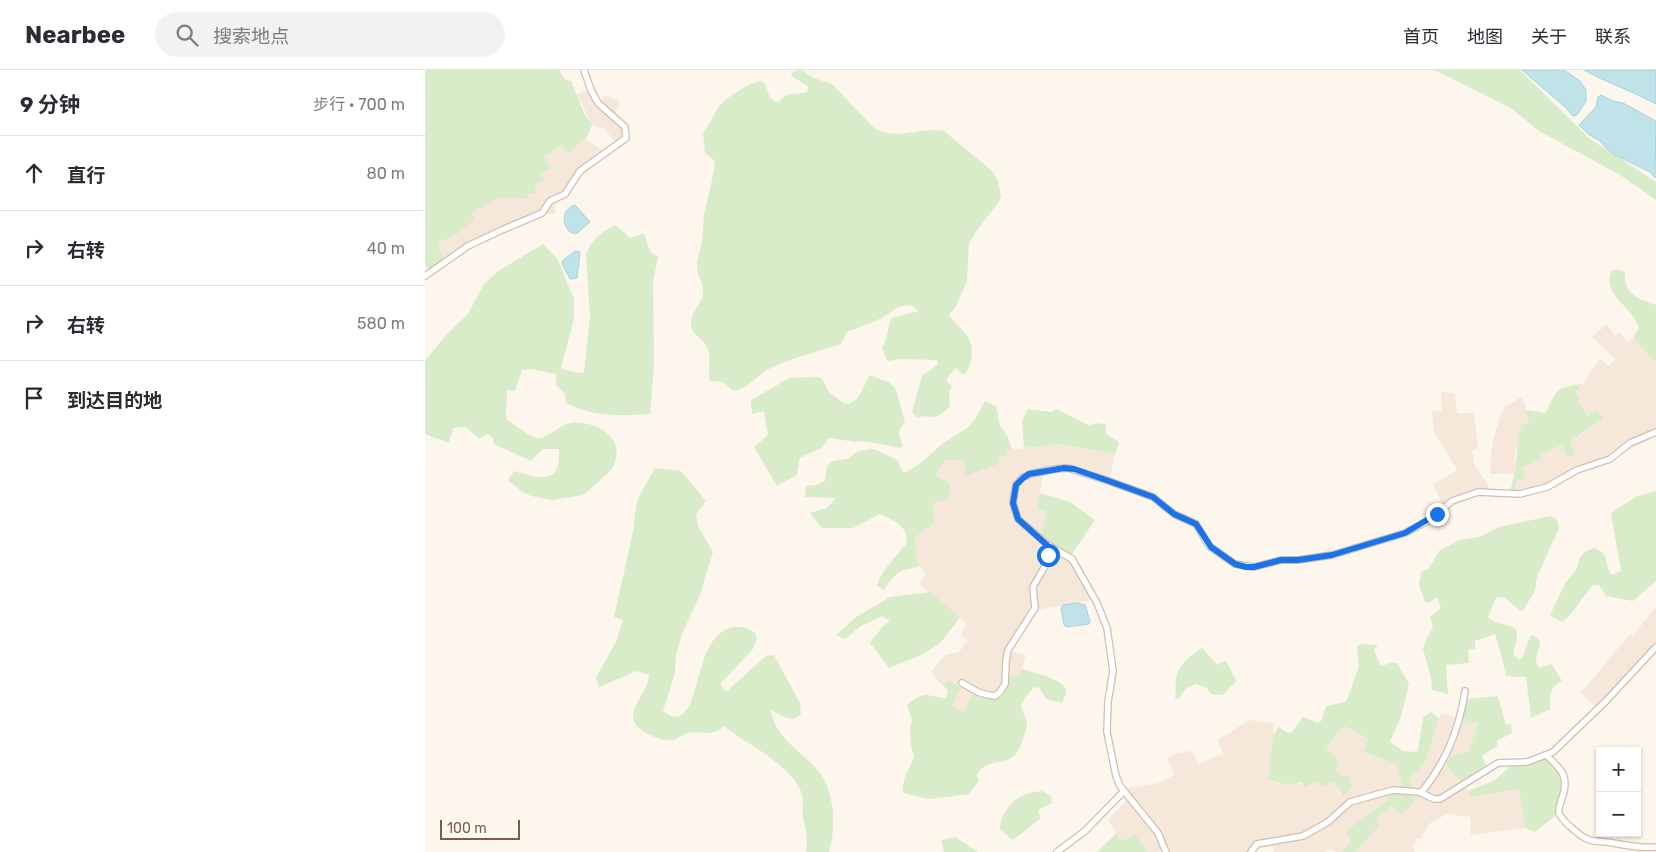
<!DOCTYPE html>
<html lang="zh">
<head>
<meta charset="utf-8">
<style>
  :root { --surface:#fff; --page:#f2f2f3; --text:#2b2b33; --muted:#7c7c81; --line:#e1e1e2 }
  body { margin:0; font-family:Rubik,"Noto Sans SC",sans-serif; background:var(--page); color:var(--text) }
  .controls { position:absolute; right:15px; bottom:15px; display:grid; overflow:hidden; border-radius:0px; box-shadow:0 1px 4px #0004 }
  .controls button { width:45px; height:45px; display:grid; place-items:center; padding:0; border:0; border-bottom:1px solid var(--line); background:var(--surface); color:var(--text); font:25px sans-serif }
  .scale { position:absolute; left:15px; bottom:12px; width:80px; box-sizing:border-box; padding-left:5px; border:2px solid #7a5c4d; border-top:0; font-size:14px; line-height:18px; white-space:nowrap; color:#7a5c4d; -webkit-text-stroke:4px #fffaf3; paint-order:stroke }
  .stop { position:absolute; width:15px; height:15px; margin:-11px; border:4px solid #1a73e8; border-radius:50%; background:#fff }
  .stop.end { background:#1a73e8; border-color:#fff; box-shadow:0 1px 5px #0008 }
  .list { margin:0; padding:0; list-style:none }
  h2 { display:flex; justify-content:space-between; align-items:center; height:65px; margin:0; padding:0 20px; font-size:21px }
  h2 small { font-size:16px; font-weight:400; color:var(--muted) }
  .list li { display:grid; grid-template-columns:32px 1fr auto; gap:15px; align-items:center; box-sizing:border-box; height:75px; padding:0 20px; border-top:1px solid var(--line) }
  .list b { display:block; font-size:19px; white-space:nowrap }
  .list em { font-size:16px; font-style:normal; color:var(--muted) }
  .icon { flex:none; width:28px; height:28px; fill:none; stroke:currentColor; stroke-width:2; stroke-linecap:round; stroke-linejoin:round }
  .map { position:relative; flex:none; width:1231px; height:782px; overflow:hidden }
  header { display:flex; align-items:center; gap:30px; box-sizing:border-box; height:70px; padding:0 25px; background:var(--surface); border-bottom:1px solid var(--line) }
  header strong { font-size:24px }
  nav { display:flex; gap:28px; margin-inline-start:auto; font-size:18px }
  .search { width:350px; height:45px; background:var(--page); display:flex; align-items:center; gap:12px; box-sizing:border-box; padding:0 18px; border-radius:28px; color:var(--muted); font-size:19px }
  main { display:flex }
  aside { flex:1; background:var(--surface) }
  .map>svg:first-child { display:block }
  .residential { fill:#f5e8da }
  .green { fill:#d8ecc9 }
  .water { fill:#bfe3e8; stroke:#a5d3da }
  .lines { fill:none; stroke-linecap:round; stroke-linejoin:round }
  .minor-casing { stroke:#d1beb0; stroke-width:8 }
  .minor { stroke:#fff; stroke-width:5.5 }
  .route { stroke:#1a73e8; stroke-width:6 }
</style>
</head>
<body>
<header>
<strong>Nearbee</strong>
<div class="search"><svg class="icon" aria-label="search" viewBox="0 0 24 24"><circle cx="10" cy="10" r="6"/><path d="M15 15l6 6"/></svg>搜索地点</div>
<nav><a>首页</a><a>地图</a><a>关于</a><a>联系</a></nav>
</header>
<main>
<aside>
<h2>9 分钟<small>步行 · 700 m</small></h2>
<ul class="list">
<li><svg class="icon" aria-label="ahead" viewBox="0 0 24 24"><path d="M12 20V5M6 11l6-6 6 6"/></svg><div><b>直行</b></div><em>80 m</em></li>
<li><svg class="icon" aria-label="right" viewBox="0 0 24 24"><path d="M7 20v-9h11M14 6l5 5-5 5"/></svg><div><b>右转</b></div><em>40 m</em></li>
<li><svg class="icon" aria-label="right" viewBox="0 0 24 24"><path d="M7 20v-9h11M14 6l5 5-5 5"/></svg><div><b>右转</b></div><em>580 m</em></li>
<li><svg class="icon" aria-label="arrive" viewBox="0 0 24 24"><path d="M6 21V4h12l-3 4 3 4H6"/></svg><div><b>到达目的地</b></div></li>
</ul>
</aside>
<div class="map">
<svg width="1231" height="782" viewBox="0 0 1231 782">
  <rect width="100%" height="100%" fill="#fdf6ec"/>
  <!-- residential -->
  <g class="residential">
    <polygon points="167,18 172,30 177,33 179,25 195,31 189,46 203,58 198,67 189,71 180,59 167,55 152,24"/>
    <polygon points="161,69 178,81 181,86 155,104 141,128 130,134 130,144 120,144 54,172 21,192 15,183 11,173 31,165 46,144 72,128 103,128 102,123 110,115 116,104 119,87 137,75 143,83"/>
    <polygon points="1182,254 1190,266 1195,262 1202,273 1208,268 1231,292 1231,367 1214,374 1181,393 1152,404 1130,416 1100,427 1090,427 1091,411 1097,398 1117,389 1115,384 1137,375 1149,384 1145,372 1159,363 1163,346 1153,331 1150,324 1175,289 1184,296 1190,289 1167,267"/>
    <polygon points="1016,322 1030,323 1032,343 1049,343 1053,378 1047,380 1049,394 1063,415 1063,420 1049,420 1031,428 1018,436 1008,414 1032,400 1009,362 1007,340 1017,341"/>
    <polygon points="1096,327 1099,331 1104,352 1090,383 1089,404 1065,404 1067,375 1076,343 1080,337"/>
    <polygon points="635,374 690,384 685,408 642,396 619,399 612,439 621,442 615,470 647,492 668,530 611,540 588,576 587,582 601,585 595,608 583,604 580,622 576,627 556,628 539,642 527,636 524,610 518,616 506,602 520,585 534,582 543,570 536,567 541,553 494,514 500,504 492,491 490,467 510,452 508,433 510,405 521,390 539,390 540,406 573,387 581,380"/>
    <polygon points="1231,536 1231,573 1172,638 1156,623 1205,564 1208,566"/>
    <polygon points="1016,643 1053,654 1043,682 1025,686 1021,695 1041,717 1046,727 1094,719 1100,758 1046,765 1045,747 1022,744 1004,754 996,769 992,768 988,779 990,782 931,782 954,756 950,749 967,734 975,744 961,725 963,730 929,755 922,762 926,773 916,782 911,782 906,779 899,782 849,782 848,776 832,777 828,782 739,782 738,780 732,782 722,782 710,764 696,771 683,750 702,730 695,722 699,719 734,713 749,705 742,688 752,683 767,681 773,694 798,684 793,670 824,650 849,653 843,711 863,715 893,711 909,711 917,726 916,706 911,700 901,678 919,656 945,669 938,682 972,694 977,716 988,717 984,710 1001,691"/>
  </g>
  <!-- green -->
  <g class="green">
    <polygon points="0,0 134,0 140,10 146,11 159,43 167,55 161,69 142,84 137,75 119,87 127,98 116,104 119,110 110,115 111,123 102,123 103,128 72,128 46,144 50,149 31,165 12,173 15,182 19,189 3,199 0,194"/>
    <path d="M373,0l5,1 11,7 18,6 43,45c24,12 46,-3 69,2l48,40 6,10 3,16 -3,6 -23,30 -6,11 -2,37 -12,27 -6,6c4,9 10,11 16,19 11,12 8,30 -1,42l-9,-7 -9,12 6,7 -3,5 1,14c-5,4 -10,11 -17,11 -6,0 -10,-2 -16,1l-5,-6 10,-36 15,-11 1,-3 -2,-2 -37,-1 -9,2 -3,-1 -5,-12c7,-11 4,-19 10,-30l27,-7 -8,-6 -13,2 -16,11 -35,14 -6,12c-24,8 -51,14 -74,26 -13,8 -17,17 -33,21l-11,-9 -13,-1c-3,-10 2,-20 -3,-34 -4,-8 -15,-13 -16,-21 -2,-14 13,-23 12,-36 0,-9 -7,-16 -6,-26 0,-8 4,-15 5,-23 1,-8 1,-18 2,-26 4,-18 9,-36 11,-54l-10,-8 -2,-19 16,-28 10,-9 21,-13 12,-3 4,5 4,12 8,5c12,-13 14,-7 29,-11l1,-6 -17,-10 1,-3z"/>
    <polygon points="1010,0 1095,0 1165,69 1231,112 1231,130 1195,105 1114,61 1086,38"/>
    <path d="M191,155l14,13 14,-5 6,18 8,6 -5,25 1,84 -4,48c-29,2 -58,3 -84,-11l-1,-9 -9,-9v-11l-24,-5 -10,1 -7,21 -8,-1 -1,29c7,4 26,20 33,19 11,-1 20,-13 32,-15 26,-3 58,16 41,46l-28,26 -31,5 -22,-4 -10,-5 -13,-11 6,-9c25,7 47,16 45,-22h-16l-12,12 -37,-17 -1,-6 -5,-4 -9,5 -13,-12 -13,1 -4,15 -24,-9v-73l22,-27 21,-20 16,-30 13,-12 46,-28 14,14 17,41v20l-13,49c7,2 16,7 23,4l6,-56 -4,-61c5,-16 15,-23 30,-30z"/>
    <path d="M1192,199l8,3c-1,23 12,26 31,33v57l-23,-24 6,-10c-6,-21 -36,-32 -28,-56z"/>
    <path d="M445,305l20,8 6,6 9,34c-9,6 -6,14 -2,23l-2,2 -26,-5 -14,-2 -5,1 -27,-4 -6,9 -23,11 -3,17 -20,11 -23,-39 14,-12 -4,-24 -12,3 -1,-14 38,-22 30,-1 4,3 5,11 15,12 6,1 9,-6z"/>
    <path d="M1157,314l-7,9 5,5 -2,3 10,15 9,-7 6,9 -33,24 5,12 -8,3 -5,-12 -21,9 1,5 -20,9 3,10 -9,3 -1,11h-5c6,-22 7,-44 11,-67l8,-3 -3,-12 20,3c11,-24 9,-25 36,-29z"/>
    <path d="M560,331l11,5 4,20 8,11 4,13h-5v6l-9,1v7l-33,12 -1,-16h-18l-11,15 15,9v14l-17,5 2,20 -20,14 2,24 3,5c-6,3 -10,2 -16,4 -9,3 -15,12 -20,20l-7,-4c5,-17 19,-29 29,-42 5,-17 -14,-24 -26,-30l-27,14h-31l-12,-15 17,-5 9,-10 -31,-1 1,-11 11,-1 8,-4 2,-15 6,-5 14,-2 12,-8 15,-2 23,11 6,12h3l15,-9 21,-19 25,-16 8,-9z"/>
    <polygon points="603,339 627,342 631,339 663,355 674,353 681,355 681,364 694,372 690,384 635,374 599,378 597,351"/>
    <path d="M230,398l26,3 25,30 -10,13 3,14 14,24 -13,43 -18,39 -6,21 -1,18 -12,38c5,4 11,7 17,5 21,-10 15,-73 47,-87 10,-4 19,-3 28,4l2,5 -4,11 -33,35 6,8 40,-36 8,-1 26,48 1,11c-10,10 -20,1 -30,-4 4,30 32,41 49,63 15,21 16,55 9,79h-23c2,-12 0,-23 -3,-35 -1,-8 1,-15 -1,-23 -9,-28 -56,-51 -79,-68 -9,12 -24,4 -36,7 -5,1 -9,6 -13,7 -11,3 -41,-10 -41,-22 0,-16 16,-28 16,-43l-12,-4 -38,16 -3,-10 20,-35 7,-22 -9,-3 19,-85 3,-26 3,-10z"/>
    <path d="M1231,421v90l-23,20 -27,-5 -7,-11h-6c-12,12 -17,27 -31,37l-12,-7 15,-31 12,-16 3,-11 6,-6 8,-3c17,5 9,17 18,27l9,-4 -10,-58 26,-17z"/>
    <polygon points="615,423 645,432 670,450 647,484 632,477 616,466 621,442 612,439"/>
    <path d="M1125,446l7,3 2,9 -22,49 -2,14 -13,21 -18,-15 -8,1 -8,19c7,8 20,6 28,12l1,8 -4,17 6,6 3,-2 8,-21 3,-2 7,6c0,9 -8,19 -1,27l13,-4 10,17c-13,5 -12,16 -12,28l-19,9 -5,-41 -20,-1 -4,-18 -7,-24 -20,7v8l-7,1 1,13 -23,2 2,29 -16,-4 -1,-12 -8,-29 4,-12 6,-10 -3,-10 11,-9 -4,-11 -8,6 -4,-1 -6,-17 2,-13 8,-4 10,-17 20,-11 20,-3 21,-10z"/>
    <polygon points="505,522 535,547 518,570 512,575 496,585 464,598 445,573 458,556 465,551 458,546 436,556 420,569 411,565 431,547 465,527"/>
    <polygon points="935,574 953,575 949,580 956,596 966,593 972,593 984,614 976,647 965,672 978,681 991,682 993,680 998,647 1006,642 1014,649 1001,691 984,710 988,718 977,717 972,694 938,682 944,669 919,656 901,678 913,690 911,700 916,706 924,706 927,718 918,726 909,711 897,717 893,711 879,717 877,712 863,715 843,710 848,665 854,657 863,663 867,662 878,647 893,653 897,650 901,636 921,632 934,596 932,578"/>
    <path d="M777,578l15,17 9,-5 10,21 -13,14 -12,-1 -4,-6 -11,-4 -11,5 -6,10 -4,-1c1,-8 0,-17 2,-24 3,-10 16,-21 25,-26z"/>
    <path d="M597,599c10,3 39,10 43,19 3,5 -1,10 -3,15l-16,-4 -7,-12 -6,1 -8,10 -4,8c1,6 6,13 6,18 0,5 -3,11 -4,15 -10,35 -34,13 -46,36l2,6 -10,13 -41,5 -25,-6c-2,-14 8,-25 11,-38l-3,-8 -1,-16 2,-11 -5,-14 1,-2c19,-15 18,-7 38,-6l2,-8 -5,-4 6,-6 12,8 -9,18 12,6 9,-18 8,4 20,-1 4,-5 3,-18 12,3z"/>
    <polygon points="1073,626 1081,655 1086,654 1087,663 1072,671 1072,676 1057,686 1061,695 1037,713 1021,695 1025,686 1043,682 1053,654 1036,649 1042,629"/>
    <polygon points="1121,689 1128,695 1138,706 1138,719 1130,746 1110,762 1100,758 1094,719 1046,727 1043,721 1070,710 1087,695 1101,694"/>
    <path d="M617,721l9,5 1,7 -14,7 3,8 -28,22 -13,-10c-1,-11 9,-26 18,-32 7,-5 16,-6 24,-7z"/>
    <polygon points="971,722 994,724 983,738 975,745 967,735 951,748 954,756 931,782 916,782 926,773 921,762 929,755 963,730 961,725"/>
    <polygon points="691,763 696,771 710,764 722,782 672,782"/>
    <polygon points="530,767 553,782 519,782 516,772 517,770"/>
  </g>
  <!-- water -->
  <g class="water">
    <polygon points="1097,0 1139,0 1155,11 1161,20 1161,31 1152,45 1148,46 1140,37"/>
    <path d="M1159,0h72v34c-23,-13 -49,-21 -72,-34z"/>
    <polygon points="1176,25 1188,31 1198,33 1231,51 1230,108 1225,102 1190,85 1181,78 1175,71 1163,64 1154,55 1171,37 1173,27"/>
    <path d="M150,135l15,17 -14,12 -6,-2c-9,-9 -8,-23 5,-27z"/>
    <polygon points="150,181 155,182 152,208 145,209 138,196 137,191"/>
    <polygon points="652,533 660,535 665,551 664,554 642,557 639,555 636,538 638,535"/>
  </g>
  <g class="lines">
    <defs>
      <g id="minor">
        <polyline points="0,206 43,176 77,160 117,143 125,131 140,124 155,101 201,68 200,57 173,33 166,20 159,0"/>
        <polyline points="537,613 553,622 563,625 570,626 575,622 580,614 581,591 583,580 610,538 608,517 620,496 623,475"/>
        <path d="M1121,685c15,14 24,21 16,43 -1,4 -4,10 -3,15 2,7 21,23 28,26 6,3 13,2 19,3 16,2 34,7 50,5"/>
        <path d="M996,723c25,-31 38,-63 44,-102"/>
        <polyline points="632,782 660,761 699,721"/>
        <polyline points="741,782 733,763 695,716 691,706 682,662 683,632 688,601 682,558 672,533 647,489 623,475 593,449 588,433 591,415 597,408 605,404 630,399 643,398 681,410 728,427 749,444 771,454 784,476 810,494 829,497 856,490 873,490 907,485 980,463 1005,450 1027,431 1053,422 1095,424 1122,417 1152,400 1185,389 1205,373 1231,362"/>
        <polyline points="826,782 832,774 878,766 903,752 925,732 968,720 994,722 1009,729 1015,729 1073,693 1102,692 1128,682 1181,631 1231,577"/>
      </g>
    </defs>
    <!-- minor casing -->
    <use href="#minor" class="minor-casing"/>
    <!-- minor -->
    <use href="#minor" class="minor"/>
  </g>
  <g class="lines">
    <!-- route -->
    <polyline class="route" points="623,485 622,475 593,449 588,433 591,415 598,408 604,404 639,398 649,399 681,410 728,427 749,444 771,454 786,477 810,494 821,497 829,497 856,490 873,490 907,485 980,463 1012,444"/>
  </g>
</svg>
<div class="controls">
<button>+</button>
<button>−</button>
</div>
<div class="scale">100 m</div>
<div class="stop" style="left:623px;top:485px"></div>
<div class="stop end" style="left:1012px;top:444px"></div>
</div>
</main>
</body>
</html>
